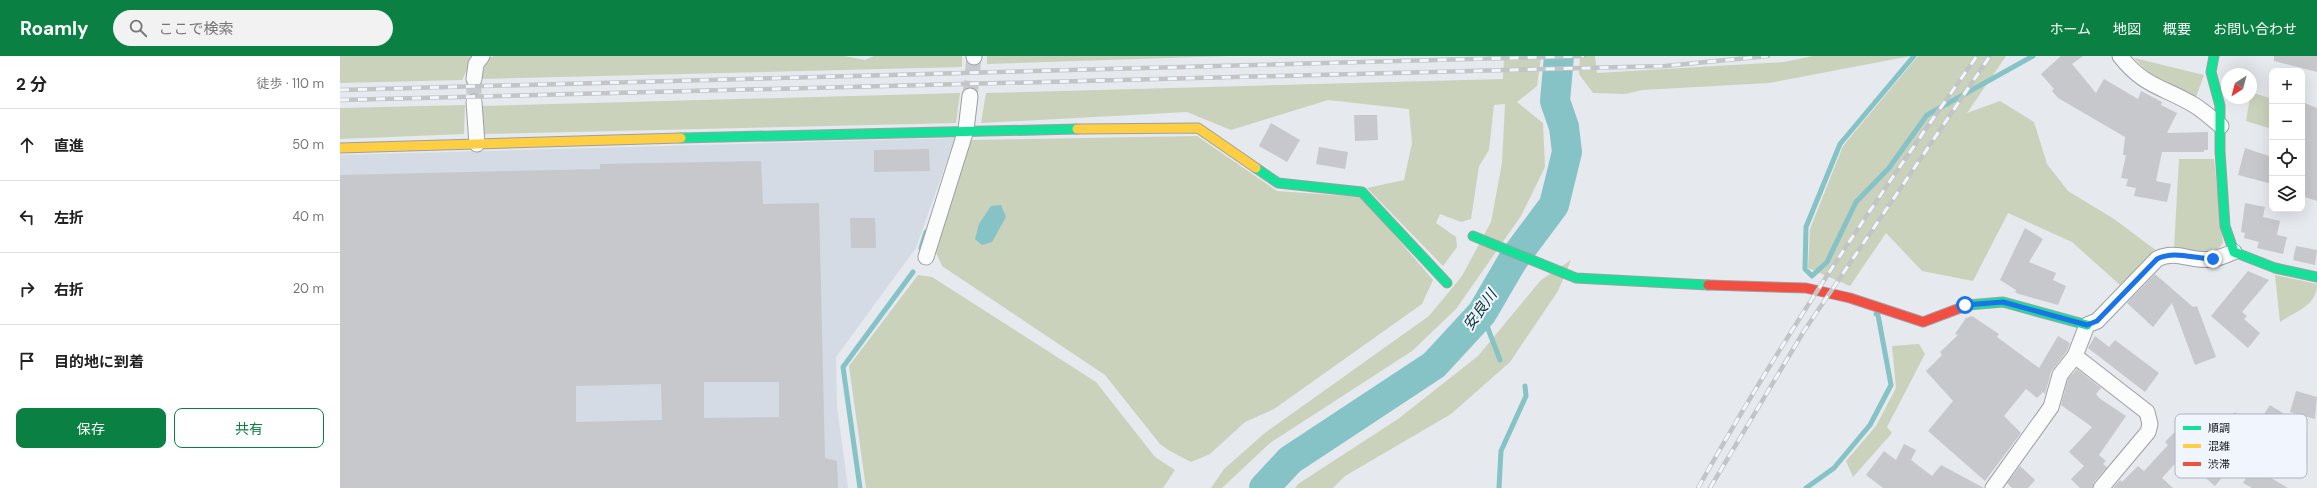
<!DOCTYPE html>
<html lang="ja">
<head>
<meta charset="utf-8">
<style>
  :root { --surface:#fff; --page:#f2f2f2; --text:#222; --muted:#767676; --line:#e0e0e0; --accent:#0b8043 }
  body { margin:0; font-family:"DM Sans","Noto Sans JP",sans-serif; background:var(--page); color:var(--text) }
  .controls { position:absolute; right:12px; top:12px; display:grid; overflow:hidden; border-radius:8px; box-shadow:0 4px 16px #0002 }
  .controls button { width:36px; height:36px; display:grid; place-items:center; padding:0; border:0; border-bottom:1px solid var(--line); background:var(--surface); color:var(--text); font:20px sans-serif }
  .compass { position:absolute; left:1881px; top:12px; width:36px; height:36px; border-radius:50%; background:var(--surface); box-shadow:0 4px 16px #0002; rotate:216deg }
  .stop { position:absolute; width:12px; height:12px; margin:-9px; border:3px solid #1a73e8; border-radius:50%; background:#fff }
  .stop.end { background:#1a73e8; border-color:#fff; box-shadow:0 1px 4px #0008 }
  .list { margin:0; padding:0; list-style:none }
  h2 { display:flex; justify-content:space-between; align-items:center; height:52px; margin:0; padding:0 16px; font-size:17px }
  h2 small { font-size:13px; font-weight:400; color:var(--muted) }
  .list li { display:grid; grid-template-columns:26px 1fr auto; gap:12px; align-items:center; box-sizing:border-box; height:72px; padding:0 16px; border-top:1px solid var(--line) }
  .list b { display:block; font-size:15px; white-space:nowrap }
  .list em { font-size:13px; font-style:normal; color:var(--muted) }
  .actions { display:flex; gap:8px; padding:12px 16px }
  .actions a { flex:1; padding:9px 0; border:1px solid var(--accent); border-radius:8px; text-align:center; font-size:14px; color:var(--accent) }
  .actions .main { background:var(--accent); color:#fff }
  .icon { flex:none; width:22px; height:22px; fill:none; stroke:currentColor; stroke-width:2; stroke-linecap:round; stroke-linejoin:round }
  .map { position:relative; flex:none; width:1977px; height:432px; overflow:hidden }
  header { display:flex; align-items:center; gap:24px; box-sizing:border-box; height:56px; padding:0 20px; background:var(--accent); color:#fff }
  header strong { font-size:19px }
  nav { display:flex; gap:22px; margin-inline-start:auto; font-size:14px }
  .search { width:280px; height:36px; background:var(--page); display:flex; align-items:center; gap:10px; box-sizing:border-box; padding:0 14px; border-radius:22px; color:var(--muted); font-size:15px }
  main { display:flex }
  aside { flex:1; background:var(--surface) }
  .map>svg:first-child { display:block }
  .built { fill:#d5dbe5 }
  .green { fill:#cad2bc }
  .water { fill:#85c3c7 }
  .lines { fill:none; stroke-linecap:round; stroke-linejoin:round }
  .stream { stroke:#85c3c7; stroke-width:5 }
  .river { stroke:#85c3c7; stroke-width:30 }
  .building { fill:#c6c8cc; fill-rule:evenodd }
  .street-tunnel { stroke:#c7cace; stroke-width:15; stroke-dasharray:15 8; stroke-linecap:butt }
  .street-casing { stroke:#9d9fa3; stroke-width:17 }
  .fast-casing { stroke:#9d9fa3; stroke-width:11 }
  .slow-casing { stroke:#9d9fa3; stroke-width:11 }
  .jam-casing { stroke:#9d9fa3; stroke-width:11 }
  .street { stroke:#fbfcfc; stroke-width:15 }
  .fast { stroke:#16e098; stroke-width:9 }
  .slow { stroke:#ffcf43; stroke-width:9 }
  .jam { stroke:#f24e42; stroke-width:9 }
  .rail-casing { stroke:#c3c4c5; stroke-width:4.5 }
  .rail { stroke:#f0f5fe; stroke-width:3; stroke-dasharray:9; stroke-linecap:butt }
  .route { stroke:#1a73e8; stroke-width:5 }
  .labels { text-anchor:middle; stroke-width:4; stroke-linejoin:round; paint-order:stroke }
  .water-label { font-size:15px; font-style:italic; fill:#073335; stroke:#f0f5fe }
  .key { fill:#f0f5fe; stroke:#afb3ba; stroke-width:1 }
  .key-label { font-size:11px; fill:#16181b }
</style>
</head>
<body>
<header>
<strong>Roamly</strong>
<div class="search"><svg class="icon" aria-label="search" viewBox="0 0 24 24"><circle cx="10" cy="10" r="6"/><path d="M15 15l6 6"/></svg>ここで検索</div>
<nav><a>ホーム</a><a>地図</a><a>概要</a><a>お問い合わせ</a></nav>
</header>
<main>
<aside>
<h2>2 分<small>徒歩 · 110 m</small></h2>
<ul class="list">
<li><svg class="icon" aria-label="ahead" viewBox="0 0 24 24"><path d="M12 20V5M6 11l6-6 6 6"/></svg><div><b>直進</b></div><em>50 m</em></li>
<li><svg class="icon" aria-label="left" viewBox="0 0 24 24"><path d="M17 20v-9H6M10 6l-5 5 5 5"/></svg><div><b>左折</b></div><em>40 m</em></li>
<li><svg class="icon" aria-label="right" viewBox="0 0 24 24"><path d="M7 20v-9h11M14 6l5 5-5 5"/></svg><div><b>右折</b></div><em>20 m</em></li>
<li><svg class="icon" aria-label="arrive" viewBox="0 0 24 24"><path d="M6 21V4h12l-3 4 3 4H6"/></svg><div><b>目的地に到着</b></div></li>
</ul>
<div class="actions"><a class="main">保存</a><a>共有</a></div>
</aside>
<div class="map">
<svg width="1977" height="432" viewBox="0 0 1977 432">
  <rect width="100%" height="100%" fill="#e6e9ee"/>
  <!-- built -->
  <polygon class="built" points="615,82 576,192 496,301 497,350 508,432 0,432 0,99"/>
  <!-- green -->
  <g class="green">
    <polygon points="0,0 134,0 122,24 0,27"/>
    <polygon points="154,0 504,0 525,4 534,0 622,0 622,11 141,23 147,3"/>
    <polygon points="647,0 889,0 647,8"/>
    <polygon points="1164,0 1201,0 1197,30 1177,46 1203,67 1205,111 1181,160 1116,253 1072,295 930,387 882,432 871,432 884,413 926,376 1089,260 1122,220 1151,166 1162,107 1165,48 1154,49 1149,94 1139,110 1131,163 1121,166 1100,158 1096,167 1116,181 1117,191 1103,210 1027,132 1064,124 1072,87 1069,53 988,44 891,74 847,56 641,67 646,37 1163,23"/>
    <polygon points="1240,0 1255,0 1257,17 1444,6 1473,0 1571,0 1429,27 1302,34 1286,38 1253,37 1239,18"/>
    <polygon points="1578,0 1666,0 1627,57 1660,45 1694,66 1707,108 1728,135 1774,163 1817,195 1780,229 1732,186 1668,157 1633,225 1582,215 1546,177 1510,230 1468,212 1470,173 1503,90"/>
    <polygon points="1794,2 1864,19 1856,41 1820,28"/>
    <polygon points="1911,36 1932,43 1932,73 1906,65"/>
    <polygon points="620,37 616,67 144,78 142,50"/>
    <polygon points="125,49 124,78 0,83 0,52"/>
    <polygon points="857,80 937,135 1022,141 1093,224 1082,248 934,353 905,366 870,398 851,406 830,395 820,388 765,319 602,210 594,192 629,84"/>
    <polygon points="1839,103 1874,103 1883,187 1875,197 1834,192"/>
    <polygon points="1231,204 1218,235 1170,306 1111,358 1005,420 993,432 955,432 958,428 1058,363 1138,300 1201,224"/>
    <polygon points="578,219 592,221 756,326 815,401 835,414 823,432 526,432 509,310"/>
    <path d="M1935,219l42,9c0,22 -21,27 -37,38z"/>
    <polygon points="1579,288 1585,298 1547,371 1552,377 1513,421 1506,405 1536,370 1556,332 1552,290"/>
  </g>
  <!-- water -->
  <polygon class="water" points="661,149 666,161 652,186 642,189 635,183 639,168 651,150"/>
  <g class="lines">
    <!-- stream -->
    <g class="stream">
      <polyline points="1574,0 1500,88 1466,171 1465,213 1472,220 1487,206 1516,146 1549,112 1587,59 1693,0"/>
      <polyline points="581,192 586,176"/>
      <polyline points="1142,257 1160,304"/>
      <polyline points="520,432 503,311 573,216"/>
      <polyline points="1159,432 1161,395 1186,340 1185,330"/>
      <polyline points="1466,432 1494,412 1530,369 1551,329 1538,259 1536,258"/>
    </g>
    <!-- river -->
    <polyline class="river" points="924,432 950,404 1094,309 1142,257 1173,204 1214,149 1227,96 1224,71 1215,45 1219,0"/>
  </g>
  <!-- building -->
  <g class="building">
    <polygon points="1721,0 1743,0 1732,8 1756,37 1764,23 1798,43 1801,35 1822,46 1821,49 1837,57 1827,77 1868,76 1868,94 1864,94 1864,96 1822,96 1816,125 1831,128 1827,146 1794,140 1796,132 1786,130 1788,123 1781,122 1786,99 1783,99 1785,81 1718,42 1712,35 1714,33 1701,18"/>
    <polygon points="1934,0 1977,0 1977,16 1934,5"/>
    <polygon points="1962,46 1977,52 1977,145 1962,140"/>
    <polygon points="1014,59 1037,59 1038,84 1015,85"/>
    <polygon points="931,67 960,84 947,106 919,90"/>
    <polygon points="979,91 1008,96 1005,113 976,108"/>
    <polygon points="1905,92 1932,101 1932,128 1898,119"/>
    <polygon points="589,93 590,115 534,116 534,94"/>
    <path d="M421,105l2,43 56,-1 6,255 12,3 1,27h-498v-313l260,-6v-5zM364,326h75v35l-75,1zM321,328l1,36 -86,2v-36z"/>
    <polygon points="1905,147 1925,151 1923,161 1940,165 1937,179 1947,181 1943,198 1917,192 1919,186 1904,182 1905,177 1901,176"/>
    <polygon points="510,162 535,162 536,192 511,192"/>
    <polygon points="1685,172 1703,183 1689,206 1716,217 1713,224 1726,230 1718,249 1679,238 1675,236 1676,234 1660,224"/>
    <polygon points="1956,190 1977,194 1975,209 1953,204"/>
    <polygon points="1908,215 1929,224 1902,256 1907,260 1904,263 1920,277 1908,292 1871,260"/>
    <polygon points="1815,218 1853,251 1857,250 1876,301 1855,309 1832,247 1813,271 1787,247"/>
    <polygon points="1632,260 1659,278 1657,281 1699,312 1718,280 1730,287 1727,295 1711,316 1705,338 1703,336 1697,342 1686,333 1664,360 1681,377 1645,425 1588,375 1613,345 1586,315 1602,299 1600,296 1618,279 1615,278 1626,262"/>
    <polygon points="1755,280 1769,291 1775,284 1819,317 1805,336 1748,292"/>
    <polygon points="1737,313 1761,332 1756,338 1759,342 1786,360 1759,399 1766,405 1763,408 1767,411 1754,426 1752,432 1740,432 1731,423 1744,410 1729,396 1752,371 1721,349 1728,323"/>
    <polygon points="1956,335 1977,341 1975,363 1950,356"/>
    <polygon points="1930,349 1949,361 1930,389 1912,377"/>
    <polygon points="1895,356 1910,367 1902,377 1887,366"/>
    <polygon points="1845,365 1868,385 1866,388 1873,394 1866,402 1885,418 1875,430 1841,401 1822,422 1833,432 1773,432 1780,424 1782,426 1798,410 1804,415 1828,389 1825,386"/>
    <polygon points="1564,388 1576,394 1571,404 1592,420 1601,409 1644,432 1543,432 1526,419 1544,395 1556,404"/>
    <polygon points="1917,403 1931,412 1926,419 1948,432 1912,432 1903,427"/>
    <polygon points="1680,410 1695,424 1688,432 1672,432 1667,427"/>
  </g>
  <g class="lines">
    <!-- street-tunnel -->
    <g class="street-tunnel">
      <polyline points="134,23 134,46"/>
      <polyline points="630,40 634,1"/>
    </g>
    <defs>
      <g id="street">
        <path d="M1780,0c24,31 44,31 74,49 10,6 18,14 27,21"/>
        <polyline points="634,1 634,0"/>
        <polyline points="134,23 136,8 142,0"/>
        <polyline points="134,46 137,88"/>
        <polyline points="586,201 626,74 630,40"/>
        <polyline points="1735,300 1807,356 1810,368 1808,376 1761,432"/>
        <path d="M1653,432l58,-81 9,-32 15,-19 12,-31 10,-4 60,-62c19,-10 36,4 56,0 7,-1 15,-5 21,-7"/>
      </g>
      <g id="fast">
        <polyline points="1874,0 1871,16 1880,50 1880,95 1885,170 1894,196 1935,212 1977,221"/>
        <polyline points="341,82 737,73"/>
        <polyline points="916,112 938,127 1022,136 1107,227"/>
        <polyline points="1133,180 1236,222 1368,229"/>
        <polyline points="1628,249 1663,246 1747,269"/>
      </g>
      <g id="slow">
        <polyline points="737,73 858,72 916,112"/>
        <polyline points="0,92 341,82"/>
      </g>
      <polyline id="jam" points="1368,229 1466,232 1510,242 1583,266 1628,249"/>
    </defs>
    <!-- street casing -->
    <use href="#street" class="street-casing"/>
    <!-- fast casing -->
    <use href="#fast" class="fast-casing"/>
    <!-- slow casing -->
    <use href="#slow" class="slow-casing"/>
    <!-- jam casing -->
    <use href="#jam" class="jam-casing"/>
    <!-- street -->
    <use href="#street" class="street"/>
    <!-- fast -->
    <use href="#fast" class="fast"/>
    <!-- slow -->
    <use href="#slow" class="slow"/>
    <!-- jam -->
    <use href="#jam" class="jam"/>
    <defs>
      <g id="rail">
        <polyline points="0,34 1244,0"/>
        <polyline points="0,44 1325,10 1428,0"/>
        <path d="M1358,432c84,-150 180,-292 279,-432"/>
        <polyline points="1370,432 1464,275 1650,0"/>
      </g>
    </defs>
    <!-- rail casing -->
    <use href="#rail" class="rail-casing"/>
    <!-- rail -->
    <use href="#rail" class="rail"/>
  </g>
  <g class="lines">
    <!-- route -->
    <path class="route" d="M1625,249l38,-3 84,23 10,-4 60,-62c17,-9 38,0 56,0"/>
  </g>
  <g class="labels">
    <!-- water labels -->
    <g class="water-label">
      <text transform="translate(1140 254) rotate(-54)" y="5">安良川</text>
    </g>
  </g>
  <!-- legend -->
  <rect x="1835" y="358" width="132" height="64" rx="6" class="key"/>
  <rect x="1843" y="370" width="18" height="4" fill="#16e098"/>
  <rect x="1843" y="388" width="18" height="4" fill="#ffcf43"/>
  <rect x="1843" y="406" width="18" height="4" fill="#f24e42"/>
  <g class="key-label">
    <text x="1868" y="376">順調</text>
    <text x="1868" y="394">混雑</text>
    <text x="1868" y="412">渋滞</text>
  </g>
</svg>
<div class="controls">
<button>+</button>
<button>−</button>
<button><svg class="icon" aria-label="locate" viewBox="0 0 24 24"><circle cx="12" cy="12" r="6"/><path d="M12 2v4M12 18v4M2 12h4M18 12h4"/></svg></button>
<button><svg class="icon" aria-label="layers" viewBox="0 0 24 24"><path d="M12 4l9 5-9 5-9-5zM3 14l9 5 9-5"/></svg></button>
</div>
<svg class="compass" viewBox="-18 -18 36 36"><path d="M0-13l5 13h-10z" fill="#e53935"/><path d="M0 13l5-13h-10z" fill="#767676"/></svg>
<div class="stop" style="left:1625px;top:249px"></div>
<div class="stop end" style="left:1873px;top:203px"></div>
</div>
</main>
</body>
</html>
